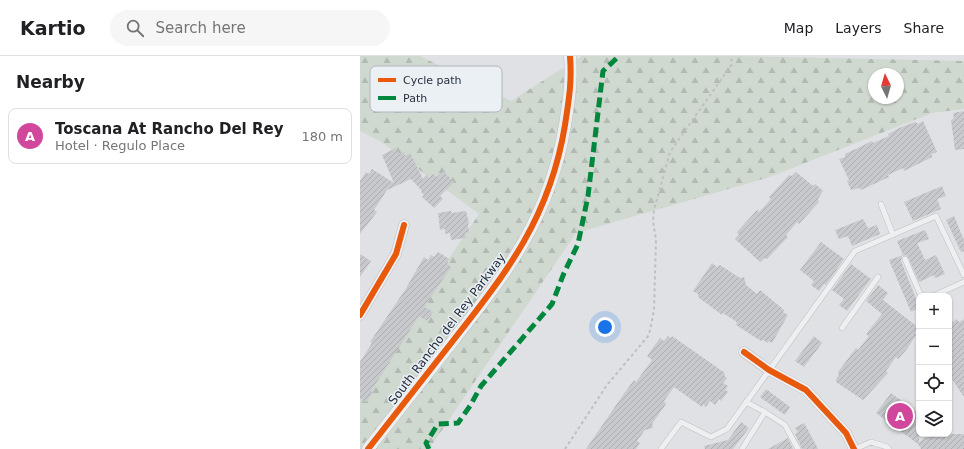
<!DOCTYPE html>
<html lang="en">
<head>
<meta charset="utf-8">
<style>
  :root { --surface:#fff; --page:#f6f6f6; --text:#202124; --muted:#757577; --line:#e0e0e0; --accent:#d93025 }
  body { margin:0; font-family:"DejaVu Sans",sans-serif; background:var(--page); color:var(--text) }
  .controls { position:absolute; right:12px; bottom:12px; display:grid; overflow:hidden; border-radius:8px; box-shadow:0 1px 3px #0004 }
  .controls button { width:36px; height:36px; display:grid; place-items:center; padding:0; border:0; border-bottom:1px solid var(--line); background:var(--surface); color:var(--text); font:20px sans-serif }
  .compass { position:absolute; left:508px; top:12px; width:36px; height:36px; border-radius:50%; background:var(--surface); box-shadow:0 1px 3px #0004; rotate:355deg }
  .you { position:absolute; left:245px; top:271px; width:14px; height:14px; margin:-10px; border:3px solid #fff; border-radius:50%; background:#1a73e8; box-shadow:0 0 0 6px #1a73e833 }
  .badge { display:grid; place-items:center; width:26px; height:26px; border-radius:50%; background:var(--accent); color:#fff; font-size:13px; font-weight:700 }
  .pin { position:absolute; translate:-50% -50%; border:2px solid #fff; box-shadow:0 1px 4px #0006 }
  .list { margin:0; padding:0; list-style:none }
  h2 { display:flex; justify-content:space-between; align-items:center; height:52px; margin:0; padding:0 16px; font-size:17px }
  h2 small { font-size:13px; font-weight:400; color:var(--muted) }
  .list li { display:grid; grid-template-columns:26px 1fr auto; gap:12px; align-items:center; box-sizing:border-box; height:56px; margin:0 8px 8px; padding:0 8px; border:1px solid var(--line); border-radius:8px }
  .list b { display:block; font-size:15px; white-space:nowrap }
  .list p { margin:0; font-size:13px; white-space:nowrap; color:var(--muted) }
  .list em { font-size:13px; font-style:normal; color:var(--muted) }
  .icon { flex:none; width:22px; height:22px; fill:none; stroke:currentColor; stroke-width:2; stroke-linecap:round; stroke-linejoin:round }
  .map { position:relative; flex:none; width:604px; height:393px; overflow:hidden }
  header { display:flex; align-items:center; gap:24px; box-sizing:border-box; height:56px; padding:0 20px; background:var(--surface); border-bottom:1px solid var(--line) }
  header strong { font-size:19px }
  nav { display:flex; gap:22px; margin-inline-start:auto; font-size:14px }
  .search { width:280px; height:36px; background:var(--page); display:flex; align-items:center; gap:10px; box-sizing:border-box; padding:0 14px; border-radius:22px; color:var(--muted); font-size:15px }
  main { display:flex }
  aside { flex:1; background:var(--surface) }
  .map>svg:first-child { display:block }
  .forest { fill:url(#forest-firs); fill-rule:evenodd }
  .building { fill:url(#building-hatch) }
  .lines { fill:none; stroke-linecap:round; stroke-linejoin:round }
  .service-casing { stroke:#bdbfc2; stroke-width:6 }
  .minor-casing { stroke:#bdbfc2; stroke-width:11 }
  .tertiary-casing { stroke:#bdbfc2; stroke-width:13 }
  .path { stroke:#bdc0c3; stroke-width:2; stroke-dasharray:3 3; stroke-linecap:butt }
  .service { stroke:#eeeff1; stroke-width:5 }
  .minor { stroke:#eeeff1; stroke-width:10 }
  .tertiary { stroke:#eeeff1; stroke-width:12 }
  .quiet { stroke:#00873e; stroke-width:5; stroke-dasharray:10 5; stroke-linecap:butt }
  .cycleway-casing { stroke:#ebf0f5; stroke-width:8 }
  .cycleway { stroke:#e8590c; stroke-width:6 }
  .labels { text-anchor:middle; stroke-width:3; stroke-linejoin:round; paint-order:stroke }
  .street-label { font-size:12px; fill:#25303e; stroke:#ebf0f5 }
  .key { fill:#ebf0f5; stroke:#b0b6be; stroke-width:1 }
  .key-label { font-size:11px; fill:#25303e }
</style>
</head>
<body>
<header>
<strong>Kartio</strong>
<div class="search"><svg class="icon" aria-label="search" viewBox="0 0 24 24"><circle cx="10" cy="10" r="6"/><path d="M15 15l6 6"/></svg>Search here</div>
<nav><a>Map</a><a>Layers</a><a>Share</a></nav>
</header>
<main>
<aside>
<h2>Nearby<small></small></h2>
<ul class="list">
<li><span class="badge" style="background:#d1479c">A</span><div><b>Toscana At Rancho Del Rey</b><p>Hotel · Regulo Place</p></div><em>180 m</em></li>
</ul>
</aside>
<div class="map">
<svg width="604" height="393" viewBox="0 0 604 393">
  <defs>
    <pattern id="forest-firs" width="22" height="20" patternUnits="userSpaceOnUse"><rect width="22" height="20" fill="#d0d9cf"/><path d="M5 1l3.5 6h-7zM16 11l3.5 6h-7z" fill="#b2bbb3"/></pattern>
    <pattern id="building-hatch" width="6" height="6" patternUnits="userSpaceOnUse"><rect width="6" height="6" fill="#c7c9cc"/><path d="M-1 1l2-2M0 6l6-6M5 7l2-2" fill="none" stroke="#abadb0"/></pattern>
  </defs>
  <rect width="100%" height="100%" fill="#dfe1e4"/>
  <!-- forest -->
  <path class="forest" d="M0,0h60l91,45 71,-45h154l228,5v48l-32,4 -165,65 -191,55 -147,216h-69v-59l119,-176 -99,-73 -20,-10zM514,18h24v24h-24z"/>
  <!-- building -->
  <g class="building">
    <polygon points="604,55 604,93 595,94 591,64 594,62 593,57"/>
    <polygon points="563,65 577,96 572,98 572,101 544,115 543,112 528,119 529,121 501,134 499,132 491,134 487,125 489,124 479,103 485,101 485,98 512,85 513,87 529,80 528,78 539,72 555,66 558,68"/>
    <polygon points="36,92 39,98 44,96 45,100 50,97 63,123 67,119 69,122 73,118 77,121 83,115 94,126 80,140 83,143 74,152 62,141 64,139 61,136 62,135 51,123 27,134 14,154 17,156 0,178 0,125 6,116 9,118 12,113 34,127 22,99"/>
    <polygon points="436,116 453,130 455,128 463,135 458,143 459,146 439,168 437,166 426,179 428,181 407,203 404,202 400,206 375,183 379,179 377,176 397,154 399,156 411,143 409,141 429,119 432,120"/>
    <polygon points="582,130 586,140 577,143 581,153 553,165 544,146"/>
    <polygon points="91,155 92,157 106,155 109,167 108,168 109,176 105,177 106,182 91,184 90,177 85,178 85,173 80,174 78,157"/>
    <polygon points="594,160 604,184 604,195 601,196 586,164"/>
    <polygon points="503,163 508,172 517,169 520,178 492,190 488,180 479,183 475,174"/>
    <polygon points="565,174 569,183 557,187 565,204 576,199 585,218 575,222 574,219 559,226 548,201 546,199 542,200 541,205 559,250 559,252 551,256 529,204 543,199 537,185"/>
    <polygon points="461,186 484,203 466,229 464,228 459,235 451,229 454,225 440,214"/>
    <polygon points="78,196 89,203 87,208 91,211 64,251 73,256 67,265 59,260 11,335 13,336 6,346 0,342 0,306 12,287 10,286 45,234 64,201 68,204 71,199 74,201"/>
    <polygon points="0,198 11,205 0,221"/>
    <polygon points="352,207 357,211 360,209 380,222 384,221 386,229 397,238 400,234 424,254 423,256 428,259 412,287 409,285 408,287 403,284 401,285 376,269 377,266 363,257 362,259 338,241 338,238 333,235"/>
    <polygon points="491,208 511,223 487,255 479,249 484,243 472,234"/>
    <polygon points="518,229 528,237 523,244 559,272 555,276 556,279 547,293 538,303 536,301 526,315 528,317 503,344 476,326 476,323 479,319 478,316 496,292 498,294 509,280 506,278 522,258 506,245"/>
    <polygon points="597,263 599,266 604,263 604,341 589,319 589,268"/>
    <polygon points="308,280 311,282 312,280 365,317 364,319 367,322 363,327 368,330 365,334 368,336 361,345 359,343 355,349 350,345 346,351 343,348 342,351 314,331 304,345 306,348 292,368 293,372 285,374 277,385 280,387 276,393 226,393 263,339 274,324 276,326 292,304 287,300 300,282 304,285"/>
    <polygon points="454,280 462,287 444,311 435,305"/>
    <polygon points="406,333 430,351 425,359 400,341"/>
    <polygon points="531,337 559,358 559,386 573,378 604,378 604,393 561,393 558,388 516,357"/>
    <polygon points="381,366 389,372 373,393 345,393 344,390 368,384"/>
    <polygon points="444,367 454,385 458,393 442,393 435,378 438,376 435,372"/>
    <polygon points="428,382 433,393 408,393"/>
  </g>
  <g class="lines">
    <defs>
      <g id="service">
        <polyline points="521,148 533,179"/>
        <polyline points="545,203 561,240"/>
        <polyline points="573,240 604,226"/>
        <polyline points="482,272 518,221"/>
        <polyline points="405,356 425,369 438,393"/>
        <polyline points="301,393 321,366 351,381 367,373 495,195 576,160 604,219"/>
        <polyline points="382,393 405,356 386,346"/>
        <polyline points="495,393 511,386 527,391 529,393"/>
      </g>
      <g id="minor">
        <polyline points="0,259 36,198 44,169"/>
        <polyline points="384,296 409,314 446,334 486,377 494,393"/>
      </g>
      <path id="tertiary" d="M8,393c28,-36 56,-71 84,-107 56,-71 98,-125 113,-217 4,-26 7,-43 5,-69"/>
    </defs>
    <!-- service casing -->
    <use href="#service" class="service-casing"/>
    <!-- minor casing -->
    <use href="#minor" class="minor-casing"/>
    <!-- tertiary casing -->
    <use href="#tertiary" class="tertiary-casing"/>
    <!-- path -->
    <polyline class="path" points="205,393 247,329 289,279 294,254 296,184 293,165 294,154 310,96 372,8 371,0"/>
    <!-- service -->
    <use href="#service" class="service"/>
    <!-- minor -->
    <use href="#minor" class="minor"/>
    <!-- tertiary -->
    <use href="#tertiary" class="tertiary"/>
    <!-- quiet -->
    <polyline class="quiet" points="69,393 66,387 78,368 98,367 110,350 121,330 192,248 204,217 218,188 228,140 243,15 259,0"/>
    <defs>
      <g id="cycleway">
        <polyline points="0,259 36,198 44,169"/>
        <polyline points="384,296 409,314 446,334 486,377 494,393"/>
        <path d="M8,393c28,-36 56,-71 84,-107 56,-71 98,-125 113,-217 4,-26 7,-43 5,-69"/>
      </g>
    </defs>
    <!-- cycleway casing -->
    <use href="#cycleway" class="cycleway-casing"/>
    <!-- cycleway -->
    <use href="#cycleway" class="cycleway"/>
  </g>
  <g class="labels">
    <!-- street labels -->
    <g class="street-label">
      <text transform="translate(87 273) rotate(-53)" y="4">South Rancho del Rey Parkway</text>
    </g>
  </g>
  <!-- legend -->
  <rect x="10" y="10" width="132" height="46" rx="6" class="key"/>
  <rect x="18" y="22" width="18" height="4" fill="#e8590c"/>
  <rect x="18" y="40" width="18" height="4" fill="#00873e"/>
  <g class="key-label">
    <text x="43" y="28">Cycle path</text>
    <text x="43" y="46">Path</text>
  </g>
</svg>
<div class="controls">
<button>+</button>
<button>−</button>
<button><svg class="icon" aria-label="locate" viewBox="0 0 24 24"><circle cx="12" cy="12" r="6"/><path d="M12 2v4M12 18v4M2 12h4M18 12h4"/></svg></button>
<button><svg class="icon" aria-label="layers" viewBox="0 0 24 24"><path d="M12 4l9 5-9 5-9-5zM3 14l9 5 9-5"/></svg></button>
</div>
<svg class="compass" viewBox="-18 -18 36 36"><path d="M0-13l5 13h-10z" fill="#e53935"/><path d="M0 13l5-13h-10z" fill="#757577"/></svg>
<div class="you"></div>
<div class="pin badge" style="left:540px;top:360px;background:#d1479c">A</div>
</div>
</main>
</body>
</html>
